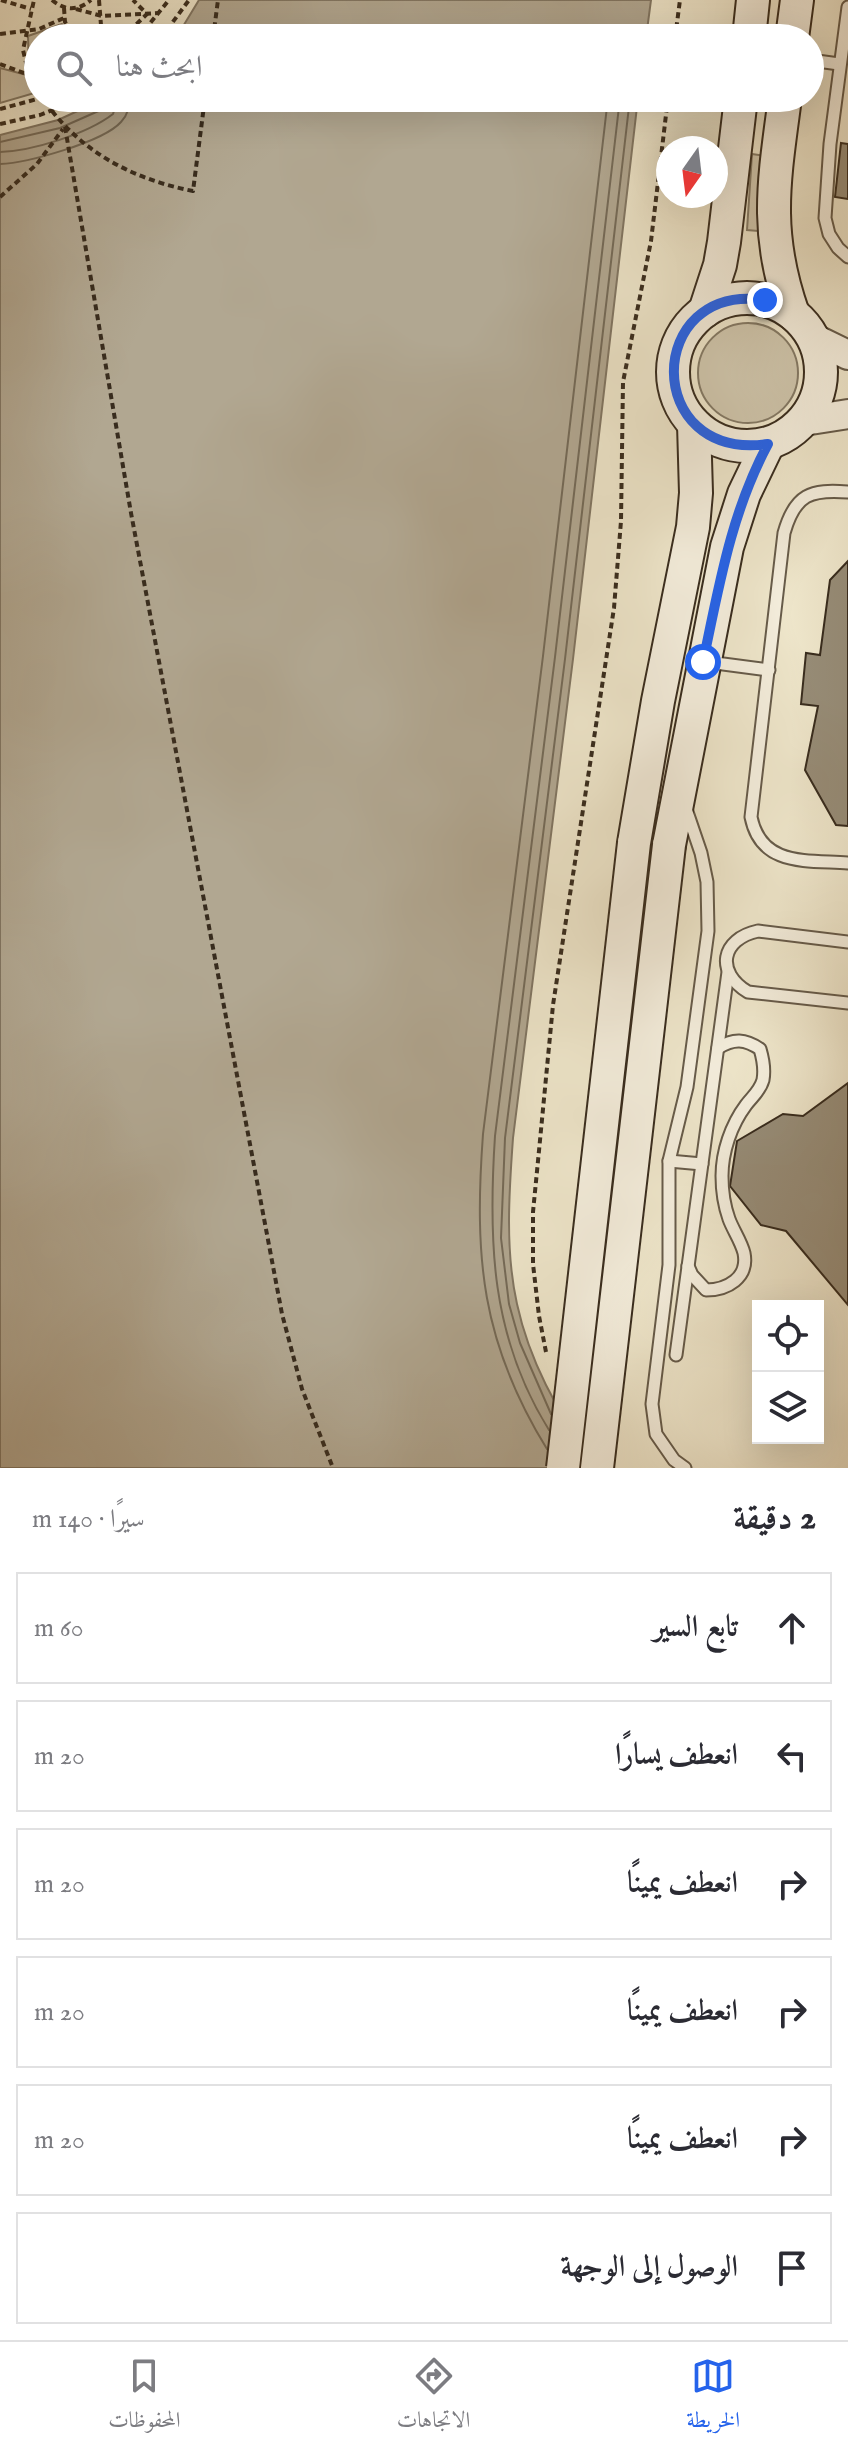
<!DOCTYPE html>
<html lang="ar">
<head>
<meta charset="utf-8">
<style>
  :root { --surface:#fff; --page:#f7f7f7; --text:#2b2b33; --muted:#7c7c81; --line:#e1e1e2; --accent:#2563eb }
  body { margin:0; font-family:"IM FELL English",Amiri,serif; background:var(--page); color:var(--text); direction:rtl }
  .controls { position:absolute; right:24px; bottom:24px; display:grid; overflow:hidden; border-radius:0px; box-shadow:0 8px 32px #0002 }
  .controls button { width:72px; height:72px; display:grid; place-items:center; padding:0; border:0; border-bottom:2px solid var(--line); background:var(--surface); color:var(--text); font:40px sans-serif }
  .compass { position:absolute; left:656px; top:136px; width:72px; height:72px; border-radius:50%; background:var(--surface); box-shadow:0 8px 32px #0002; rotate:194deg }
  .stop { position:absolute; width:24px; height:24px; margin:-18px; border:6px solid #2563eb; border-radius:50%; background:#fff }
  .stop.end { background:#2563eb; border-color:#fff; box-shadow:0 2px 8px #0008 }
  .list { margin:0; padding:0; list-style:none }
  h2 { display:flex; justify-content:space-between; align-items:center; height:104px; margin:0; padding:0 32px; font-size:34px }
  h2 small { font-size:26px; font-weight:400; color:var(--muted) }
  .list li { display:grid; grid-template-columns:52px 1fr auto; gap:24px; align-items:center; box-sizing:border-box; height:112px; margin:0 16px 16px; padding:0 16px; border:2px solid var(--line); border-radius:0px }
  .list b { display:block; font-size:30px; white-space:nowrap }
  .list em { font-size:26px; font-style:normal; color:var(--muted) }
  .icon { flex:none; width:44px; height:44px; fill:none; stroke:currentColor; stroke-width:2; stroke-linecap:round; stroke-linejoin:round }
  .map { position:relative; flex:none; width:848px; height:1468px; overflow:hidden; direction:ltr }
  .search { position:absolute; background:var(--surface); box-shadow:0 8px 32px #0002; left:24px; right:24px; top:24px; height:88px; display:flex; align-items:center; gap:20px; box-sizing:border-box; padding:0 28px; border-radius:44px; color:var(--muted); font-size:30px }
  .sheet { height:872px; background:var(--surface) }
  nav { display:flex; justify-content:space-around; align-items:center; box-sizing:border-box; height:112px; border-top:2px solid var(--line); background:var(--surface); font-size:22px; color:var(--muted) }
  nav a { display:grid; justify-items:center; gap:4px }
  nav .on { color:var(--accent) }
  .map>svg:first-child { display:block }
  .green { fill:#d0c7ae; stroke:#847a66; stroke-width:2 }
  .water { fill:#b1a791; stroke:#817663; stroke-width:2 }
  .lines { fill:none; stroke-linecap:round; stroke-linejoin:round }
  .shore { stroke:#746a58; stroke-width:2 }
  .building { fill:#978d78; stroke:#382c1e; stroke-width:2 }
  .service-casing { stroke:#665b4a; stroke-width:15 }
  .tertiary-casing { stroke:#665b4a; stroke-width:32 }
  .secondary-casing { stroke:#382c1e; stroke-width:36 }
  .path { stroke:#382c1e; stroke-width:4; stroke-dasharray:6 4; stroke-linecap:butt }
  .service { stroke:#f5efde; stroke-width:11 }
  .tertiary { stroke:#f5efde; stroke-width:28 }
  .secondary { stroke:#f5efde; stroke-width:32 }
  .secondary-bridge-casing { stroke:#382c1e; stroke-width:36; stroke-linecap:butt }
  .secondary-bridge { stroke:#f5efde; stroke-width:32 }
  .route { stroke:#2563eb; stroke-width:10 }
</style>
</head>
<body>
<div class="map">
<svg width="848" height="1468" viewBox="0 0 848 1468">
  <rect width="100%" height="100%" fill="#efe7cc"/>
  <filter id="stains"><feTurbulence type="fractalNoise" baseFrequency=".0025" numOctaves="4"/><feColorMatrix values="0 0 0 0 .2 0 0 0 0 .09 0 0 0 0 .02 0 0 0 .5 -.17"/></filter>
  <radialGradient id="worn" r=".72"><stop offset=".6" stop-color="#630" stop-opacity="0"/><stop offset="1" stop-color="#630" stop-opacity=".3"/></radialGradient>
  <!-- green -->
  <g class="green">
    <polygon points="62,24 73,38 38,38 38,75 29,74 28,36"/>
    <polygon points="0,68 38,78 38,92 0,103"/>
    <polygon points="752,154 765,156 758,231 747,230"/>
    <circle cx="748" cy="373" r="50"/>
  </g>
  <!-- water -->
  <g class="water">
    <polygon points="199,0 651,0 646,38 173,38 182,28"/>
    <path d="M106,98h532l-65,561 -60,479c-4,55 -8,112 4,166 13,60 44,115 81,164h-598v-1333l58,-15z"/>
  </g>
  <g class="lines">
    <!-- shore -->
    <g class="shore">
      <polyline points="0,142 60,128 103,109 108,98"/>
      <path d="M0,152c32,-1 87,-18 113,-38l5,-16"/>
      <path d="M0,164c27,-1 103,-22 121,-42 7,-7 8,-15 9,-24"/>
      <polyline points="551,1414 520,1343 509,1304 501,1238 505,1138 565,659 630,98"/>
      <path d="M549,1430c-58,-93 -61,-188 -54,-294l60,-479 65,-559"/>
      <path d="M547,1449c-66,-107 -73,-192 -64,-315l60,-478 65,-558"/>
    </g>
  </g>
  <!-- building -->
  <g class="building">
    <polygon points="841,143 848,144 848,199 835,197"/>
    <polygon points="848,561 848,826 836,825 805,770 818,706 801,704 806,653 820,655 830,580"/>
    <polygon points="848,1083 848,1305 786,1231 761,1225 730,1186 737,1141 783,1114 803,1116"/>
  </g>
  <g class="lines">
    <defs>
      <g id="service">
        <polyline points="848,7 830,144 825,218 829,234 838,248 848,257"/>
        <polyline points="810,60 839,64"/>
        <path d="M848,492c-37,-3 -53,2 -64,41l-33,284c10,50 56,43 97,46"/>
        <polyline points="708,662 769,670"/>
        <path d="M848,942l-90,-11c-37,8 -43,41 -10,61l100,11"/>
        <polyline points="669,1161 702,1164"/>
        <path d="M688,1266l4,9 14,15c21,0 43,-12 38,-37 -3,-12 -11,-23 -15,-34 -5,-14 -7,-29 -7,-43 0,-24 9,-51 24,-71 6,-8 14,-14 17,-25 2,-11 0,-21 -3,-31 -15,-10 -26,-11 -42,-1"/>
        <polyline points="676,1355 728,972"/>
        <polyline points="685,1468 674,1460 656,1434 652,1404 669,1265 669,1161 687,1087 708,931 707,882 701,853 686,809"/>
      </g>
      <g id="tertiary">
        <polyline points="813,338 848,355"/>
        <polyline points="804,421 848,414"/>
      </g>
      <g id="secondary">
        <polyline points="749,38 753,0"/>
        <polyline points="792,38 797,0"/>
        <path d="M785,98c-11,83 -21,134 8,216"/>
        <circle cx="747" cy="372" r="74"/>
        <polyline points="705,311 720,265 724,242 741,98"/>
        <polyline points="634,843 658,701 693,527 696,493 694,424"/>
        <polyline points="669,845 727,547 744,494 768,444"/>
      </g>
    </defs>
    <!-- service casing -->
    <use href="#service" class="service-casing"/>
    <!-- tertiary casing -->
    <use href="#tertiary" class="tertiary-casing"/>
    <!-- secondary casing -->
    <use href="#secondary" class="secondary-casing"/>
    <!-- path -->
    <g class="path">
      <polyline points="1,0 31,9"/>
      <path d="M52,0c13,11 26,11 39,0"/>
      <polyline points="99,0 102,38"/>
      <polyline points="64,8 65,22 76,38"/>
      <polyline points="76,9 102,16 159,13"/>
      <polyline points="0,34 39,29 64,18"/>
      <polyline points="122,38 147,14 133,0"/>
      <polyline points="138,38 169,0"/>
      <polyline points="161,38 189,0"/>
      <polyline points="213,38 218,0"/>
      <polyline points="675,38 680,0"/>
      <polyline points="0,64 29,75 23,50 34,0"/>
      <polyline points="200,98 203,108"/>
      <polyline points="0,109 41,98"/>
      <path d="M52,111c36,45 85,69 141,80l12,-93"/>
      <polyline points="0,124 40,115 83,98"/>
      <polyline points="65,127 131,513 282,1314 302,1389 333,1468"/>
      <polyline points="0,197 37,164 63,129"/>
      <polyline points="546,1352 539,1316 533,1264 533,1212 538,1161 553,1005 614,608 621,521 623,382 651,241 668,98"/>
    </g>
    <!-- service -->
    <use href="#service" class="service"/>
    <!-- tertiary -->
    <use href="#tertiary" class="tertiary"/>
    <!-- secondary -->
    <use href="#secondary" class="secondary"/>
    <defs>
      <g id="secondary-bridge">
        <polyline points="563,1468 634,843"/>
        <polyline points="597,1468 669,845"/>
      </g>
    </defs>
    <!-- secondary-bridge casing -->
    <use href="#secondary-bridge" class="secondary-bridge-casing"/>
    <!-- secondary-bridge -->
    <use href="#secondary-bridge" class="secondary-bridge"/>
  </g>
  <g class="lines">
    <!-- route -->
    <path class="route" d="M703,662c16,-76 28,-149 65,-218 -126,18 -124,-162 -3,-144"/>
  </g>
  <rect width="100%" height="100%" filter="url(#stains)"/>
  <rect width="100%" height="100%" fill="url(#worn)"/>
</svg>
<div class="controls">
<button><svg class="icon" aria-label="locate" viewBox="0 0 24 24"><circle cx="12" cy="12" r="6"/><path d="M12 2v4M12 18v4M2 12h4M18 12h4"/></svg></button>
<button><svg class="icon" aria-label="layers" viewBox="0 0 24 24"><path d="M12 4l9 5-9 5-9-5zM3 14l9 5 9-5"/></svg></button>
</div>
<svg class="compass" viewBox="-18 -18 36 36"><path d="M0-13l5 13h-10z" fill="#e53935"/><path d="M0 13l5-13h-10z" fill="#7c7c81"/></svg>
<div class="stop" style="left:703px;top:662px"></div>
<div class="stop end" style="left:765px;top:300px"></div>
<div class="search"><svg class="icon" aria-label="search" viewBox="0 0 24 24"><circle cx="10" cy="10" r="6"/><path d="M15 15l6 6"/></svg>ابحث هنا</div>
</div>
<section class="sheet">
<h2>2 دقيقة<small>سيرًا · 140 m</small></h2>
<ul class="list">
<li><svg class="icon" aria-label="ahead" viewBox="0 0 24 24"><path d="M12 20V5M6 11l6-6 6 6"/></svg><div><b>تابع السير</b></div><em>60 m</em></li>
<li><svg class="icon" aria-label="left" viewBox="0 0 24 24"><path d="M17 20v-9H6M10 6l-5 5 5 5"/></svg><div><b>انعطف يسارًا</b></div><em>20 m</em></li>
<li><svg class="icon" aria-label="right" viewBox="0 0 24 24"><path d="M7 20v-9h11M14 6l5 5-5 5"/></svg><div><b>انعطف يمينًا</b></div><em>20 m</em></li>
<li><svg class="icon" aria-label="right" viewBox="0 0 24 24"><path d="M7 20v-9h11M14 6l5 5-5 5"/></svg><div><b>انعطف يمينًا</b></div><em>20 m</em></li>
<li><svg class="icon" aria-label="right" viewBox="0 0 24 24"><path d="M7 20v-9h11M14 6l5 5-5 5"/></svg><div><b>انعطف يمينًا</b></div><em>20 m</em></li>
<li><svg class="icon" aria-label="arrive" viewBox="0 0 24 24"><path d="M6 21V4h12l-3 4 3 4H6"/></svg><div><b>الوصول إلى الوجهة</b></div></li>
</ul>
</section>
<nav>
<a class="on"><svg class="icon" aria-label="map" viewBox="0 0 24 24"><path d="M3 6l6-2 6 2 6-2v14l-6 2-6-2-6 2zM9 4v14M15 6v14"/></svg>الخريطة</a>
<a><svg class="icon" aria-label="directions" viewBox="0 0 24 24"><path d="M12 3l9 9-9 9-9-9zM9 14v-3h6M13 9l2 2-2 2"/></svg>الاتجاهات</a>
<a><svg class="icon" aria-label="saved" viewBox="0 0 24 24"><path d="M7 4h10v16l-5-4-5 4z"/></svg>المحفوظات</a>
</nav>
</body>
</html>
